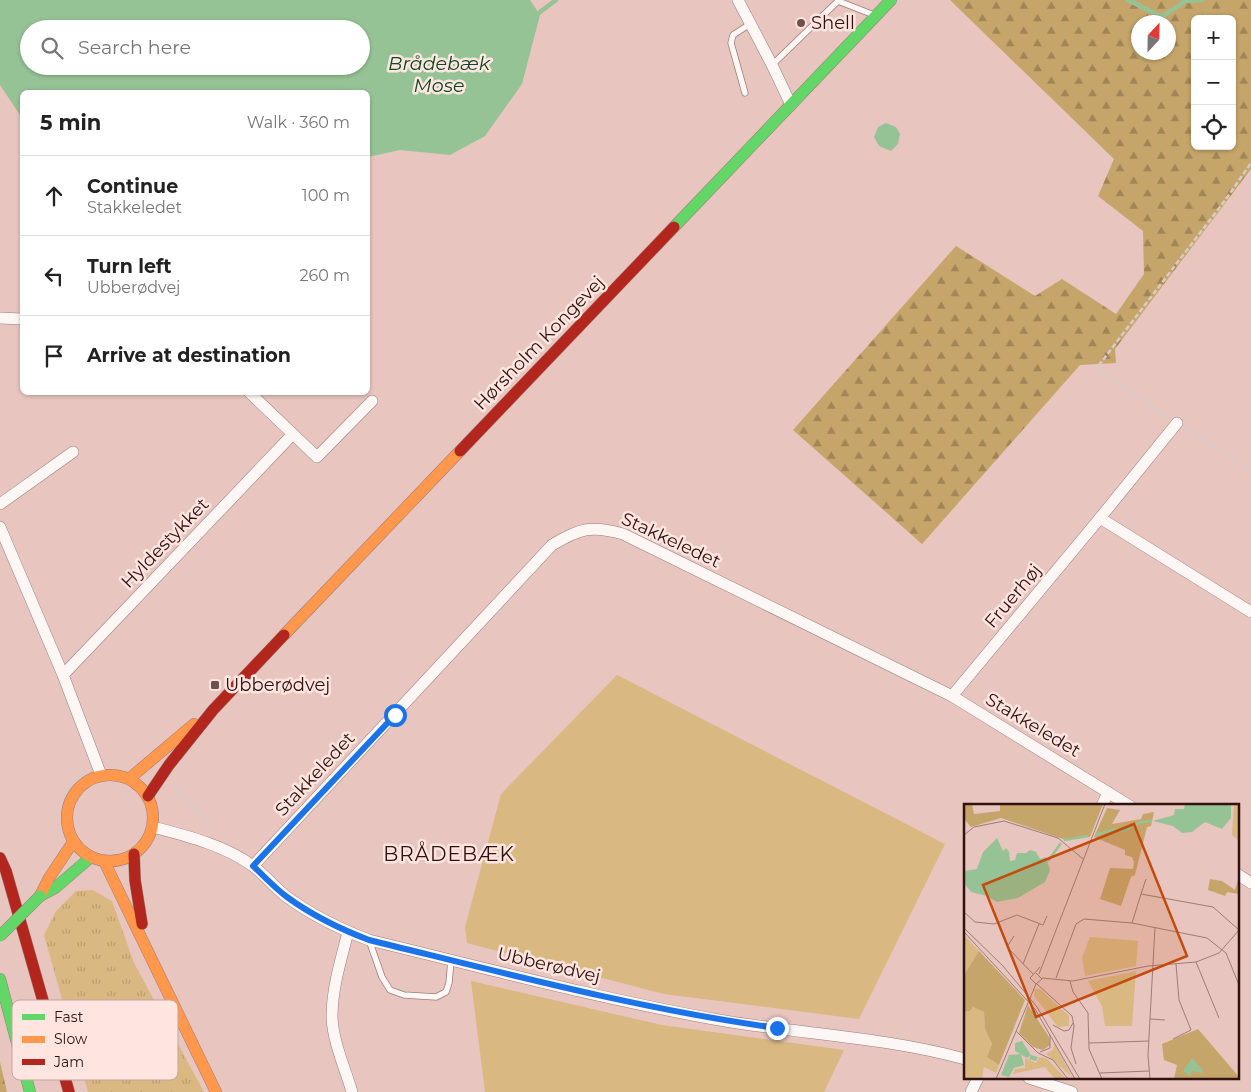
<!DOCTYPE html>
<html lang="en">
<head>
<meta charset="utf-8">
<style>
  :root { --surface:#fff; --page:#f2f2f2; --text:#222; --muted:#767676; --line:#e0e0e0 }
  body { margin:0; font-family:Montserrat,sans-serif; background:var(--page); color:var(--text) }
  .controls { position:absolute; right:15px; top:15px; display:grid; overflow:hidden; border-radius:8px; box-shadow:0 1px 4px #0004 }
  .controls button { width:45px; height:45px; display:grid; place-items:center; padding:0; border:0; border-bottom:1px solid var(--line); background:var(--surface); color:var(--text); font:25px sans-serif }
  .compass { position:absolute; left:1131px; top:15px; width:45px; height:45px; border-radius:50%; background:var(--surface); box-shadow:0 1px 4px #0004; rotate:22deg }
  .stop { position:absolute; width:15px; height:15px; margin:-11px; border:4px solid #1a73e8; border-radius:50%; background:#fff }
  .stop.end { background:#1a73e8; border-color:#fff; box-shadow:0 1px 5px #0008 }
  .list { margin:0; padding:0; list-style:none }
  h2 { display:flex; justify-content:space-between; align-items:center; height:65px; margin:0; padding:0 20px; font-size:21px }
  h2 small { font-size:16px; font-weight:400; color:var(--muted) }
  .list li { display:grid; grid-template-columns:32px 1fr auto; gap:15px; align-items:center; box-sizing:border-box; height:80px; padding:0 20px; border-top:1px solid var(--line) }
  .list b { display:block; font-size:19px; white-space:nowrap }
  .list p { margin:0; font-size:16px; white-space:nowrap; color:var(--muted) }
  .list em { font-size:16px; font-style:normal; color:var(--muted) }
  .icon { flex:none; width:28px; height:28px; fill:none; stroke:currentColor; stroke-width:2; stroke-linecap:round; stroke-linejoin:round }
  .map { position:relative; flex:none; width:1251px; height:1092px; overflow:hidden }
  .search { position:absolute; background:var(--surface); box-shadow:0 1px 4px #0004; left:20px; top:20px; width:350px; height:55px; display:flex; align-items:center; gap:12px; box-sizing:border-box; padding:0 18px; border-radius:28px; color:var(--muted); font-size:19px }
  .panel { position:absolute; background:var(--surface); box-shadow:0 1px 4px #0004; left:20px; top:90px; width:350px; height:305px; border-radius:8px }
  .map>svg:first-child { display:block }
  .grass { fill:url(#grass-tufts) }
  .forest { fill:url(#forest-firs); fill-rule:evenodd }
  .park { fill:#dab882 }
  .water { fill:#96c395; fill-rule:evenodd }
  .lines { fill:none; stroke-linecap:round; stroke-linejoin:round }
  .stream { stroke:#96c395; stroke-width:4.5 }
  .lane-casing { stroke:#9b7e79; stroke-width:7 }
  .street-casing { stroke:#9b7e79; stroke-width:12 }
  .fast-casing { stroke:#9b7e79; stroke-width:12 }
  .slow-casing { stroke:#9b7e79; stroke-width:12 }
  .jam-casing { stroke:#9b7e79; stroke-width:12 }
  .path { stroke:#d7ccc9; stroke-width:2.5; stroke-dasharray:5 2.5; stroke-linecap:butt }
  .lane { stroke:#fcf6f5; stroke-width:5.5 }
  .street { stroke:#fcf6f5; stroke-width:11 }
  .fast { stroke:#63d668; stroke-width:11 }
  .slow { stroke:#ff974d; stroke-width:11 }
  .jam { stroke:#b3261e; stroke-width:11 }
  .fast-bridge-casing { stroke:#9b7e79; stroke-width:12; stroke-linecap:butt }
  .path-bridge { stroke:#d7ccc9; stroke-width:2.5; stroke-dasharray:5 2.5; stroke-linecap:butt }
  .fast-bridge { stroke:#63d668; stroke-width:11 }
  .route { stroke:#1a73e8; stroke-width:6 }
  .poi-dot { fill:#70514c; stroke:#ffe5e0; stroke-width:2 }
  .labels { text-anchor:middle; stroke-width:5; stroke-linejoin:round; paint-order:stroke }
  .poi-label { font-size:18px; fill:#30120e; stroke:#ffe5e0; text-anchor:start }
  .street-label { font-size:18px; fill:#30120e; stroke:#ffe5e0 }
  .water-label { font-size:19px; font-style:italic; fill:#0e4921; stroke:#ffe5e0 }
  .quarter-label { font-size:20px; letter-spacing:1px; fill:#30120e; stroke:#ffe5e0 }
  .inset-river { fill:none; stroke:#96c395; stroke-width:2.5 }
  .inset-road { fill:none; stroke:#9e7d78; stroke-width:1 }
  .view { fill:#c34b0c; fill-opacity:0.15; stroke:#c34b0c; stroke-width:2.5 }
  .inset-edge { fill:none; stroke:#30120e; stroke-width:2.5 }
  .key { fill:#ffe5e0; stroke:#c1a6a1; stroke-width:1 }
  .key-label { font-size:14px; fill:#30120e }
</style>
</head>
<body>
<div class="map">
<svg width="1251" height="1092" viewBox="0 0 1251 1092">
  <defs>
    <pattern id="grass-tufts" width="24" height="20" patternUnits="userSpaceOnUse" patternTransform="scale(1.25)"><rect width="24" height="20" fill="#dab882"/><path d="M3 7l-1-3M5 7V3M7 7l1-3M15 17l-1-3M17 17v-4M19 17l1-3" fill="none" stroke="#bb9d6f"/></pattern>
    <pattern id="forest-firs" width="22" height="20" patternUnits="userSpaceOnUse" patternTransform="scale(1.25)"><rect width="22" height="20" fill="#c6a56a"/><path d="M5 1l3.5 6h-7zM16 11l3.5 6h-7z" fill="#a18556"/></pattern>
  </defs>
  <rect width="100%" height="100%" fill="#e8c5be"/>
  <!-- grass -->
  <polygon class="grass" points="93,890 112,901 134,963 204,1092 88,1092 44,935 56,911 76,891"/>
  <!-- forest -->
  <g class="forest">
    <path d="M950,0h301v169l-136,180 1,14 -36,2 -158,179 -129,-114 163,-184 79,50 27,-17 54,35 28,-40 -1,-43 -45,-35 16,-37zM1195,19h37v127h-37zM1138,22h30v30h-30z"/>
    <polygon points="0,1062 7,1092 0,1092"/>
  </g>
  <!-- park -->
  <g class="park">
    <polygon points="617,675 945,844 859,1019 664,994 467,943 465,927 501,794"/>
    <polygon points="471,981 662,1025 844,1050 824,1092 485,1092"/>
  </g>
  <!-- water -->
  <g class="water">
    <path d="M0,0h530l10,15 -18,69 -37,52 -35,19 -50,-5 -32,7v-65h-346v26l-22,-33zM29,29h332v37h-332z"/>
    <polygon points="886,123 896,127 900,134 898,144 891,151 879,146 874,137 878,127"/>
  </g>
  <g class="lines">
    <!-- stream -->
    <g class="stream">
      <polyline points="1128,0 1162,17 1185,1 1202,0"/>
      <polyline points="536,15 556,0"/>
    </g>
    <defs>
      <g id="lane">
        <polyline points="772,65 838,1 874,15"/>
        <polyline points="745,93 731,43 733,35 750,24"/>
        <polyline points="369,940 382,977 390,990 404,995 436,997 446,992 449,983 451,960"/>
      </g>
      <g id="street">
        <polyline points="738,0 772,65 791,105"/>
        <polyline points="0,318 22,319"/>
        <polyline points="249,392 317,457 372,401"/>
        <polyline points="0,504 73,452"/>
        <polyline points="1100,518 1177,423"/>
        <polyline points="0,527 63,675 101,775"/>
        <polyline points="63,675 292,435"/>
        <polyline points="952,696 1100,518 1251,612"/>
        <polyline points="1102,806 1108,792"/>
        <path d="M153,827c34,9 71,18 100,39 12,9 22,22 34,31 26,19 53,32 82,43 116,28 232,59 350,80 82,14 166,17 246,39"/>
        <path d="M253,866l299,-321c28,-17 40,-20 71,-11l329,162 178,110"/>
        <polyline points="1237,874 1251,883"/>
        <path d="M348,932c-7,28 -16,56 -16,85 1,25 13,51 20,75"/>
        <polyline points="1029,1078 1072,1092"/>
        <polyline points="971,1092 978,1078"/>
      </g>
      <g id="fast">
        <polyline points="674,227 891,0"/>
        <polyline points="40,896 55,888 91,857"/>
        <polyline points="0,979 30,1092"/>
      </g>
      <g id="slow">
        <polyline points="284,635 460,451"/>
        <circle cx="110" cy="818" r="43"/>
        <polyline points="129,779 194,724"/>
        <polyline points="104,861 216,1092"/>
        <polyline points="40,896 49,878 73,842"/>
      </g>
      <g id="jam">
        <polyline points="460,451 674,227"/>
        <polyline points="148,796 169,765 213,710 284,635"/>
        <polyline points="134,854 135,880 142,924"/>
        <polyline points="0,858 6,871 69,1092"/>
      </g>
    </defs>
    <!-- lane casing -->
    <use href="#lane" class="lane-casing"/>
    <!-- street casing -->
    <use href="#street" class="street-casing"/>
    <!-- fast casing -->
    <use href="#fast" class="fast-casing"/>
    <!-- slow casing -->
    <use href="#slow" class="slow-casing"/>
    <!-- jam casing -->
    <use href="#jam" class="jam-casing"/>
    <!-- path -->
    <g class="path">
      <polyline points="1167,417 1096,369 1226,199 1251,163"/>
      <polyline points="1186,429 1251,469"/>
      <polyline points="111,765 123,765"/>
      <polyline points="173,785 208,822 210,830"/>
      <path d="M59,835c-4,-27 4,-48 27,-64"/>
    </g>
    <!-- lane -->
    <use href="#lane" class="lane"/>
    <!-- street -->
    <use href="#street" class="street"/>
    <!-- fast -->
    <use href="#fast" class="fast"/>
    <!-- slow -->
    <use href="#slow" class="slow"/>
    <!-- jam -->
    <use href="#jam" class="jam"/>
    <defs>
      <polyline id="fast-bridge" points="0,936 40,896"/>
    </defs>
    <!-- fast-bridge casing -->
    <use href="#fast-bridge" class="fast-bridge-casing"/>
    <!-- path-bridge -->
    <polyline class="path-bridge" points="21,892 32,880"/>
    <!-- fast-bridge -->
    <use href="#fast-bridge" class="fast-bridge"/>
  </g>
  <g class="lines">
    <!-- route -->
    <path class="route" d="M395,715l-142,151c11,10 22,22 34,31 26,19 53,32 82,43 135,33 270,69 408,88"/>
  </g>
  <!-- markers -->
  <g class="poi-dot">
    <circle cx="801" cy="23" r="5"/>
    <rect x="210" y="680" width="10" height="10" rx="2.5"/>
  </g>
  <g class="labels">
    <!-- poi labels -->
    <g class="poi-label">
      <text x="811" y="29">Shell</text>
      <text x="225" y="691">Ubberødvej</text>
    </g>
    <!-- street labels -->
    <g class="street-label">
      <text transform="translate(539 343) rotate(-46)" y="6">Hørsholm Kongevej</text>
      <text transform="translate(671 540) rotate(25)" y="6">Stakkeledet</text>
      <text transform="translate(165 543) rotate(-46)" y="6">Hyldestykket</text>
      <text transform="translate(1013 596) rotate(-50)" y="6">Fruerhøj</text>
      <text transform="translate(1033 725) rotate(31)" y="6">Stakkeledet</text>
      <text transform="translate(315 774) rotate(-47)" y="6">Stakkeledet</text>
      <text transform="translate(549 965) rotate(13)" y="6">Ubberødvej</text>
    </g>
    <!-- water labels -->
    <g class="water-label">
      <text x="439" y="70">Brådebæk<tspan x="439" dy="22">Mose</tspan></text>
    </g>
    <!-- quarter labels -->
    <g class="quarter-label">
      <text x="449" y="861">BRÅDEBÆK</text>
    </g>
  </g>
  <!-- overview -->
  <g transform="translate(964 804)">
    <rect width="275" height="275" fill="#e8c5be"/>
    <path d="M0,131l15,16 -15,24zM71,185h5l29,27v10l-11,1 -24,-31zM9,203l11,5 1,17 7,15 -5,13 12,8 -3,8 -12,-6 -2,12h-18v-67l6,-1zM90,239l18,34 -26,-23 7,-4zM75,253l7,1 20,21h-11l-10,-12 -32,7 2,-5 10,-1v-10l11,5z" fill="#dab882"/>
    <path d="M0,0h8l2,10 26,-3v-7h103l-13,33 -27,2 -62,-21 -30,9 -7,-8zM143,4l13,2 -8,14 29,-5 2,-5 11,-2 -3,14 -4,1 -12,48 -4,2 -10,29 -21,-7 10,-31 23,1 1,-7 -2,-5 -7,-2v-5l-31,-13zM275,73v17l-12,-2 -2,4 -17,-6 2,-11 12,2 13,9zM15,147l46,49 -26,65 -12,-8 5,-13 -7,-15 -1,-17 -11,-5 -3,4 -6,1v-37zM64,201l21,32 1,8 -7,5 -10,-3 -14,-14zM234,225l41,48v2h-65l3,-14 -13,-5 -2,-16z" fill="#c6a56a"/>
    <path d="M126,133l48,4 -2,25 -51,10 -3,-19zM172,167l-4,55h-27l-3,-20 -14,-25z" fill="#dab882"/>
    <path d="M270,0h5v37l-7,-6z" fill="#dab882"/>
    <path d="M221,0h46v14l-9,11 -17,-7 -13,10 -10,1 -9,-7 -20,-5 21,-6 1,-6h9zM33,34l6,13 3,-3 3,4 1,9 5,-1 2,-7h9l4,-3 6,2 4,7 6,-2 4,13 -5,12 -27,16 -21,4 -10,-6 -16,-4 -7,-9 1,-12 12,-2 6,-17zM58,237l9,14 7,2 -2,4 -7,-2 2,-4 -4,3 -12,-7v-8zM57,250l3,11 -10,3 -5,9 -8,-2 8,-20zM228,254l10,11 1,4 -11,-2 -2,5 -7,-5z" fill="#96c395"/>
    <path class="inset-river" d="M131,31l18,-5 11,1 17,-9 11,-1M100,36l24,-4M84,57l13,-18"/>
    <path class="inset-road" d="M0,31l10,-8 30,-6 54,17 25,21M177,90l5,-15M0,108l11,10 19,2 23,-9 26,10 4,-9M0,124l39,38 34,41 43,72M0,128l71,77 40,70M50,132l-7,11 26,27M232,158l23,56M59,160l16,-40M72,169l6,6 -6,5 -6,-6 10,-11M75,170l66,-170M78,174l31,3 75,-15 48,-4 23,-9 20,-23 -26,-23 -72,-13 -9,29M92,174l20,-54 8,-5 48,4 75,15 19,15 13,32M106,177l3,11 15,21 1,36 13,30M73,180l35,32 2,10 -3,22 5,16M186,215l15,1M89,221l11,6 5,-1 4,-7M52,227l22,22 15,7 15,19M209,235l18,-9 -12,-30 -3,-36M125,239l60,-2M76,248l10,-4v-13M136,269l49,-2M32,275l40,-95M186,275l-2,-24 7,-128"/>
    <path class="view" d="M170,20l53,132 -151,61 -53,-132z"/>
    <rect width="275" height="275" class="inset-edge"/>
  </g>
  <!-- legend -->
  <rect x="12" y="1000" width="166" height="80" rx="8" class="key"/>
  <rect x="22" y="1014" width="23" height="6" fill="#63d668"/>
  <rect x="22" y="1036" width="23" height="7" fill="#ff974d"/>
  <rect x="22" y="1059" width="23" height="6" fill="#b3261e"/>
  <g class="key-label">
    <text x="54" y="1022">Fast</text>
    <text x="54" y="1044">Slow</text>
    <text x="54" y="1067">Jam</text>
  </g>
</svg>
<div class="controls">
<button>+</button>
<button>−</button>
<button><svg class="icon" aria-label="locate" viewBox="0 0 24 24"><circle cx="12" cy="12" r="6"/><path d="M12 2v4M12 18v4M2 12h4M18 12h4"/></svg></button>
</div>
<svg class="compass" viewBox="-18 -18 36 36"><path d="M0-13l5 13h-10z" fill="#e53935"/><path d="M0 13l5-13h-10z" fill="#767676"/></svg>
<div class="stop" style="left:395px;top:715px"></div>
<div class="stop end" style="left:777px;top:1028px"></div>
<div class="search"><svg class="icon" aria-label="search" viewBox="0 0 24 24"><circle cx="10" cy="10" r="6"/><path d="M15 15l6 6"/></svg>Search here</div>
<section class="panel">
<h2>5 min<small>Walk · 360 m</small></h2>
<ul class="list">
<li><svg class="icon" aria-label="ahead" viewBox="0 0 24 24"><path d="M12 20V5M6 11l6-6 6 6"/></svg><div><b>Continue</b><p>Stakkeledet</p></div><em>100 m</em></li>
<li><svg class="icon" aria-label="left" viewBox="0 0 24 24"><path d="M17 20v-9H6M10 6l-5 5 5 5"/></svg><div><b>Turn left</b><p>Ubberødvej</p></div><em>260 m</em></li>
<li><svg class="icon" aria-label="arrive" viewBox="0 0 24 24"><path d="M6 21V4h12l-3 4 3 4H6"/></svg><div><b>Arrive at destination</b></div></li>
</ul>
</section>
</div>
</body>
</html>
